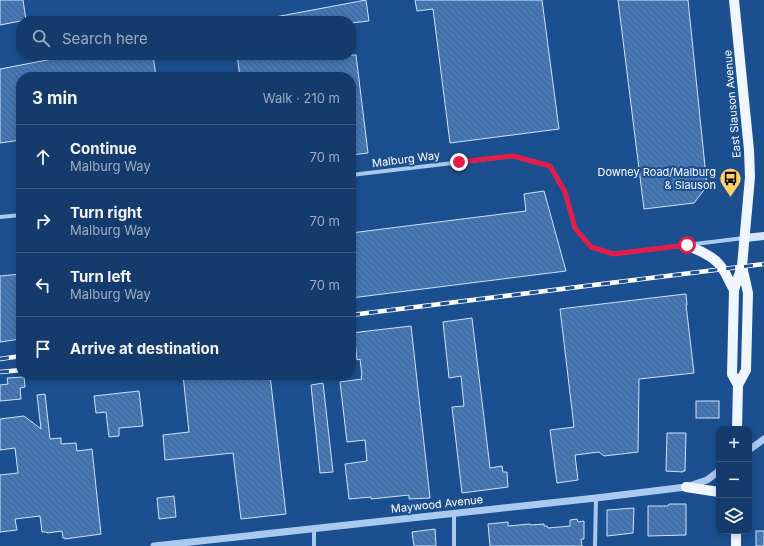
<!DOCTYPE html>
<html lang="en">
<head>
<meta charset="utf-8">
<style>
  :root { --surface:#143b6b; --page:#214673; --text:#f1f3f6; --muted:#9dadc1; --line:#33557e }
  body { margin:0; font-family:Inter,sans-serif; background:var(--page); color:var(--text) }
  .controls { position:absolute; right:12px; bottom:12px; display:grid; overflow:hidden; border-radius:8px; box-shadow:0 2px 6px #0003 }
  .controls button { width:36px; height:36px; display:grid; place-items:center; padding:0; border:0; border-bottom:1px solid var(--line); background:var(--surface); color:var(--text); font:20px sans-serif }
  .stop { position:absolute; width:12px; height:12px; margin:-9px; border:3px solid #e11d48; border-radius:50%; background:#fff }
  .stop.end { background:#e11d48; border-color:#fff; box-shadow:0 1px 4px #0008 }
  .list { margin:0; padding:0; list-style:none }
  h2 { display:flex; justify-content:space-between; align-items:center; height:52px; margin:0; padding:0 16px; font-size:17px }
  h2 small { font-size:13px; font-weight:400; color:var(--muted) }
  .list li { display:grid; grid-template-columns:26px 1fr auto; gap:12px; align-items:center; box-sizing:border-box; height:64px; padding:0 16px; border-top:1px solid var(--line) }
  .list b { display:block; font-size:15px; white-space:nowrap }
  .list p { margin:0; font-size:13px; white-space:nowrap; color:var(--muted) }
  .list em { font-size:13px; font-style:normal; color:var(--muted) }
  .icon { flex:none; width:22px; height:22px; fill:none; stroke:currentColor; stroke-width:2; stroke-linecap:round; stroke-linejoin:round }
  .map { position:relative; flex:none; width:764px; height:546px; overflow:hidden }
  .search { position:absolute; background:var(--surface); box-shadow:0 2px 6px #0003; left:16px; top:16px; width:340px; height:44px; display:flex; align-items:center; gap:10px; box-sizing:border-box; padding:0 14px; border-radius:16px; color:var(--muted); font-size:15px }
  .panel { position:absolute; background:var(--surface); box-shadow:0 2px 6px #0003; left:16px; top:72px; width:340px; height:308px; border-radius:16px }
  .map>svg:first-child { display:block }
  .building { fill:url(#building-back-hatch); stroke:#cfe3fa }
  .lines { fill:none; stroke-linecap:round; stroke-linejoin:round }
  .minor { stroke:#a9c9ee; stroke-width:4 }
  .tertiary { stroke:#a9c9ee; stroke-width:7 }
  .secondary { stroke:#d6e6fa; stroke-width:8 }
  .primary { stroke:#f0f6ff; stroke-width:10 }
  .rail-casing { stroke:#fff; stroke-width:4.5 }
  .rail { stroke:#1b4f8f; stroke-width:3; stroke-dasharray:9; stroke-linecap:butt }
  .route { stroke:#e11d48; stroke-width:5 }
  .labels { text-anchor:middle; stroke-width:4; stroke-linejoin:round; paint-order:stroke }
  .street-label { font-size:11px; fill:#fff; stroke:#1b4f8f }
  .poi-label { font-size:11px; fill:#fff; stroke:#1b4f8f; text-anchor:end }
</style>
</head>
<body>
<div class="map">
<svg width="764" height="546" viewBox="0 0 764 546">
  <defs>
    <pattern id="building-back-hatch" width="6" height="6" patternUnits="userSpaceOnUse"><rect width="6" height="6" fill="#4478b7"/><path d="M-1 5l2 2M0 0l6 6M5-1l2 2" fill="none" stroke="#486282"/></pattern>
  </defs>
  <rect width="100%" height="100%" fill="#1b4f8f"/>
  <!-- building -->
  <g class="building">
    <polygon points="0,0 23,0 26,20 0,25"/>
    <polygon points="366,0 369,21 351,23 351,21 275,21 275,17"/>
    <polygon points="415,0 542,0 559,129 450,143 433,9 417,11"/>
    <polygon points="618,0 688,0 707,186 694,203 644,209"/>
    <polygon points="73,55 153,55 156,77 21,77 21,140 0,143 0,69"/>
    <polygon points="237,55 356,55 368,153 351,155 351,77 240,77"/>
    <polygon points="544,191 566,271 351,298 351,233 526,211 524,194"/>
    <polygon points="21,274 21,339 0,342 0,276"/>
    <polygon points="685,294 686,294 687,305 686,305 694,373 639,379 638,452 604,456 599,452 575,455 578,480 557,483 550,430 574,427 560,309"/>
    <polygon points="472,318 490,468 502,466 503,472 507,472 508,487 462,493 452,407 464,406 461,376 449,378 443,322"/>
    <polygon points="411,326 430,498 409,499 409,495 371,499 371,497 349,499 345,464 367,461 365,440 347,442 340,382 362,379 361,376 362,376 360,359 357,360 355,340 351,341 351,333"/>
    <polygon points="183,375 270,375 286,514 241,519 233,453 165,460 163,435 189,432"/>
    <polygon points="24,377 25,387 20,388 21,399 0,401 0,385 8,384 7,378"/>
    <polygon points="323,383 333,472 320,473 311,385"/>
    <polygon points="139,391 143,426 119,428 119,436 109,437 106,412 96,413 94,396"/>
    <polygon points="45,394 50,439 61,438 61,444 76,443 77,451 92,449 101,534 65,539 65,538 63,538 62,531 47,533 46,532 42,532 40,516 15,519 17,530 0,532 0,475 18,473 15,448 0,450 0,419 24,416 41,429 37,395"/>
    <rect x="696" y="401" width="23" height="17"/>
    <polygon points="667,433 686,433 685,471 683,471 683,472 666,471"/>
    <polygon points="174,496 176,517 159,519 157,498"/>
    <polygon points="669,504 686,504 686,535 648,536 648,506 668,506"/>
    <polygon points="634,508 633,533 607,536 607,510"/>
    <polygon points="577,519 578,522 584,521 584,539 581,539 582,546 490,546 488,524 508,522 508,526 530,524 530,525 544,524 544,526 547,526 548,528 570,526 570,520"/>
    <polygon points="435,529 436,546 414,546 412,532"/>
    <rect x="756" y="531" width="8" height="15"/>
  </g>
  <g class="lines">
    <!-- minor -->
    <g class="minor">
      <polyline points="351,175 513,156 550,166 565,192 575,228 591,247 613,254 744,238"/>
      <polyline points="0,217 21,215"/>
      <polyline points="314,546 314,529"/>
      <polyline points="454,546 454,514"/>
      <polyline points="595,546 596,498"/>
    </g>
    <!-- tertiary -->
    <g class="tertiary">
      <polyline points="749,450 764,439"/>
      <polyline points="154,546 596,498 686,487 707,480 719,471"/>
    </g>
    <!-- secondary -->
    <polyline class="secondary" points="745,238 764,236"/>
    <!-- primary -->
    <g class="primary">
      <polyline points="734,0 749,150 750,177 742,266 734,290 732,374 738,385"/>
      <path d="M687,245c10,5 23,9 31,18 7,7 11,18 16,27"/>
      <polyline points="737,429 738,385 746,370 748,293 742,266"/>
      <polyline points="686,487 719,492"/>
      <polyline points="736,546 736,531"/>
    </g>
    <defs>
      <g id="rail">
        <polyline points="351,315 764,264"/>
        <polyline points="0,359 21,356"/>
        <polyline points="0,372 21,370"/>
      </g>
    </defs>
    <!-- rail casing -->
    <use href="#rail" class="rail-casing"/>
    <!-- rail -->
    <use href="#rail" class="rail"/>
  </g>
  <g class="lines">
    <!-- route -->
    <polyline class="route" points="459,162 513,156 550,166 565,192 575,228 591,247 613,254 687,245"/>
  </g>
  <!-- icons -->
  <defs>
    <symbol id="bus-pin" viewBox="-11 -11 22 30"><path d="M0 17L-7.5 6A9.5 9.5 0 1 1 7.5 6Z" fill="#ffd166" stroke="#1b4f8f"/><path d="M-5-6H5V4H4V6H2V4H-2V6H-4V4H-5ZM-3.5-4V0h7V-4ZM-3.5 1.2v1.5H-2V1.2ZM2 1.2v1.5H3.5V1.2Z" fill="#111"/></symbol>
  </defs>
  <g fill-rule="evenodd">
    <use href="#bus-pin" x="718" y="166" width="25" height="34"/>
  </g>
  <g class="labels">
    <!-- street labels -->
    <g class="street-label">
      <text transform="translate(732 104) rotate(-95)" y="4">East Slauson Avenue</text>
      <text transform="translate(406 159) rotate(-7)" y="4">Malburg Way</text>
      <text transform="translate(437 504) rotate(-6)" y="4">Maywood Avenue</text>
    </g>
    <!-- poi labels -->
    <g class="poi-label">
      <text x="716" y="176">Downey Road/Malburg<tspan x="716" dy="13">&amp; Slauson</tspan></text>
    </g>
  </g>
</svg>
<div class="controls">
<button>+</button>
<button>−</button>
<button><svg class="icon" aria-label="layers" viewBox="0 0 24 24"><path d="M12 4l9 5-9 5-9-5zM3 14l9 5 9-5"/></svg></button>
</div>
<div class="stop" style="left:687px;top:245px"></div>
<div class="stop end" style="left:459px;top:162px"></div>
<div class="search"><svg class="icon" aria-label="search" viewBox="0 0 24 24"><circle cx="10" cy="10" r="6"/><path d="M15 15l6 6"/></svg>Search here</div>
<section class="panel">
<h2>3 min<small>Walk · 210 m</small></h2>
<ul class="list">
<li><svg class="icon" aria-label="ahead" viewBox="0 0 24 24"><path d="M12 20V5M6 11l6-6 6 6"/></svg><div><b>Continue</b><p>Malburg Way</p></div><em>70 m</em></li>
<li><svg class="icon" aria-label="right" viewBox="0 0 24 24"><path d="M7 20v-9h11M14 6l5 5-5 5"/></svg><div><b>Turn right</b><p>Malburg Way</p></div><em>70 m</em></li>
<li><svg class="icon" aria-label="left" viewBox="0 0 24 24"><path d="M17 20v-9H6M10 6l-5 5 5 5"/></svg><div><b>Turn left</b><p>Malburg Way</p></div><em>70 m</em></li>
<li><svg class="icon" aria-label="arrive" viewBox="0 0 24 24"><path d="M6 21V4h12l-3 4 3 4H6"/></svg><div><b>Arrive at destination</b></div></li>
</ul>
</section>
</div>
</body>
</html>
